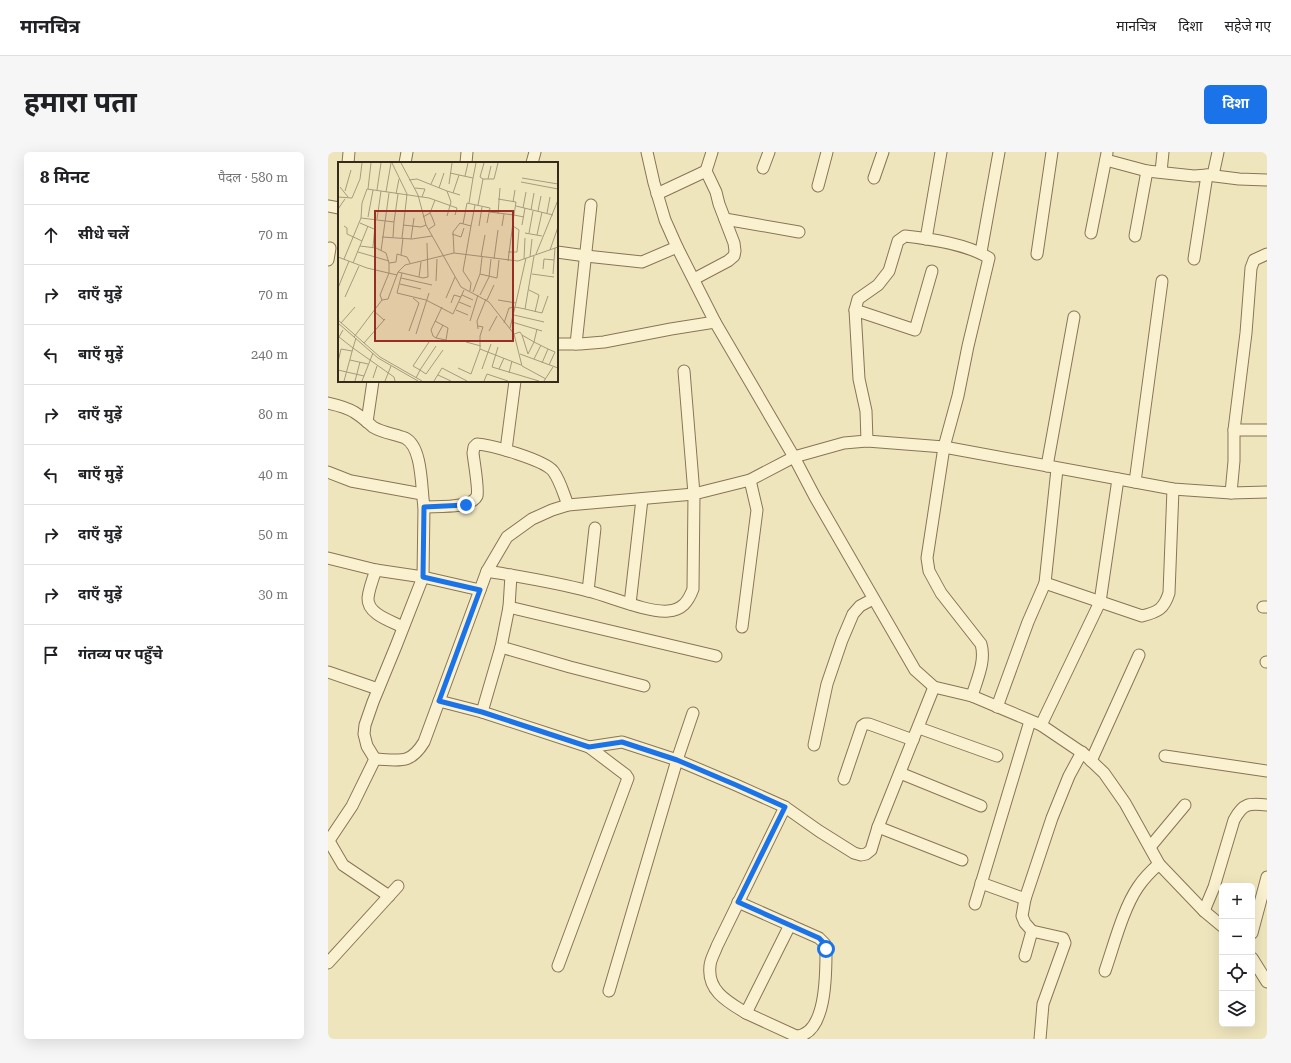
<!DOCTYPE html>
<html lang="hi">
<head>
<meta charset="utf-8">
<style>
  :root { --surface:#fff; --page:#f6f6f6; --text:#202124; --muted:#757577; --line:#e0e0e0; --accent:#1a73e8 }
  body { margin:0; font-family:"Roboto Serif","Noto Sans Devanagari",serif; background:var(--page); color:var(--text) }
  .controls { position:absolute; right:12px; bottom:12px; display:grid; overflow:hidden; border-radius:6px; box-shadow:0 4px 16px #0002 }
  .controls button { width:36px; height:36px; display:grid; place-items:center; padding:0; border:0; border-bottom:1px solid var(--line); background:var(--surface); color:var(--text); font:20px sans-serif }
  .stop { position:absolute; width:12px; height:12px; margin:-9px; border:3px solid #1a73e8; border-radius:50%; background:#fff }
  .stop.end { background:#1a73e8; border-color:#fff; box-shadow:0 1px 4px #0008 }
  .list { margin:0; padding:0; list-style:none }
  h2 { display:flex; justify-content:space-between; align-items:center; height:52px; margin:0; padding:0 16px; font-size:17px }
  h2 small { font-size:13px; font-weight:400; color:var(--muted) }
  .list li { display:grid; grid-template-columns:26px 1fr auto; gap:12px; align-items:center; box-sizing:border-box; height:60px; padding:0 16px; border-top:1px solid var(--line) }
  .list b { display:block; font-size:15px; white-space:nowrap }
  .list em { font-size:13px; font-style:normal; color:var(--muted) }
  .icon { flex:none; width:22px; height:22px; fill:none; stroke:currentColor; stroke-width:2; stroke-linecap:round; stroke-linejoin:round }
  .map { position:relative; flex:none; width:939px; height:887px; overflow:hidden; border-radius:6px }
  header { display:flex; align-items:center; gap:24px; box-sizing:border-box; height:56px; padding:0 20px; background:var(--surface); border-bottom:1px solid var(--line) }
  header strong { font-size:19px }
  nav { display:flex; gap:22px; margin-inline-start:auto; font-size:14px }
  .intro { display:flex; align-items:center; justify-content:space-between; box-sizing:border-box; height:96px; padding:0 24px }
  h1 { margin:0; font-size:28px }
  .button { padding:10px 18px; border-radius:6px; background:var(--accent); color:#fff; font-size:14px; font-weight:700 }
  main { display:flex; gap:24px; padding:0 24px }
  aside { flex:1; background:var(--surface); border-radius:6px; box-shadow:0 4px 16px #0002 }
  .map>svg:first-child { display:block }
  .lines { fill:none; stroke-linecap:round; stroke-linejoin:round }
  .minor-casing { stroke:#887556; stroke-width:13 }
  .minor { stroke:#faf1d0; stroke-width:11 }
  .route { stroke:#1a73e8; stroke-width:5 }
  .inset-road { fill:none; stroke:#a59b7c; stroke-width:1 }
  .view { fill:#992d23; fill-opacity:0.15; stroke:#992d23; stroke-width:2 }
  .inset-edge { fill:none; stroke:#362b1b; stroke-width:2 }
</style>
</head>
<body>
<header>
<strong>मानचित्र</strong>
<nav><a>मानचित्र</a><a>दिशा</a><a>सहेजे गए</a></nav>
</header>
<div class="intro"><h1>हमारा पता</h1><a class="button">दिशा</a></div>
<main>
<aside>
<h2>8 मिनट<small>पैदल · 580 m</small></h2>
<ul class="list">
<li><svg class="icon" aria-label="ahead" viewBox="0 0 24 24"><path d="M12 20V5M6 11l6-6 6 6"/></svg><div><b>सीधे चलें</b></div><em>70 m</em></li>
<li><svg class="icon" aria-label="right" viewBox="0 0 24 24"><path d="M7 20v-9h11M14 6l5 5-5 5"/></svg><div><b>दाएँ मुड़ें</b></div><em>70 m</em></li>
<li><svg class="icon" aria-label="left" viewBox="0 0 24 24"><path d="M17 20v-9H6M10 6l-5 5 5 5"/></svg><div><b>बाएँ मुड़ें</b></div><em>240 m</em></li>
<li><svg class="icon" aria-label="right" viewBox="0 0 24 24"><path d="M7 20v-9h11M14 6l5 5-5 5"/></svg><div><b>दाएँ मुड़ें</b></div><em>80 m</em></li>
<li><svg class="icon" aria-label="left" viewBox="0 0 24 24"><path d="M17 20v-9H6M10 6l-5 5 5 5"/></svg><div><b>बाएँ मुड़ें</b></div><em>40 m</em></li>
<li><svg class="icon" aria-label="right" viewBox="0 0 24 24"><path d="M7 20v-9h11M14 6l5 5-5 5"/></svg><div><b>दाएँ मुड़ें</b></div><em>50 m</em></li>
<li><svg class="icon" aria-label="right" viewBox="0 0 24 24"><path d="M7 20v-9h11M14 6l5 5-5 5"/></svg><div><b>दाएँ मुड़ें</b></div><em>30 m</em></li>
<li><svg class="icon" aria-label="arrive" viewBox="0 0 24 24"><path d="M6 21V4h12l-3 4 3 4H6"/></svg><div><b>गंतव्य पर पहुँचे</b></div></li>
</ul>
</aside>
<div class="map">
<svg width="939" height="887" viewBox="0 0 939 887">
  <rect width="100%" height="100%" fill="#efe5bd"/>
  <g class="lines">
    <defs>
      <g id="minor">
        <polyline points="319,0 326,31 337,68 349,95 387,170 466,305 487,345 587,518 606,535 644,544 713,573 756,602 776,621 797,651 831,712 876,759 894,774"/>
        <polyline points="778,8 819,19 866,24 879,23 911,27 939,28"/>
        <polyline points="20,11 21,0"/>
        <polyline points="77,11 79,0"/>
        <polyline points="138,11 139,0"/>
        <polyline points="204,11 207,0"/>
        <polyline points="435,16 441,0"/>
        <polyline points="378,19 384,0"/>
        <polyline points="833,20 835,0"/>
        <polyline points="885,23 890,0"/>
        <polyline points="546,26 555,0"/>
        <polyline points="490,34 499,0"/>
        <polyline points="329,42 378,19 388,40 391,52 406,91 407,99 406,104 400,109 366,127"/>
        <polyline points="0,54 11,56"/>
        <polyline points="397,67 471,80"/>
        <polyline points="763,81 779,1"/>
        <polyline points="807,84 819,19"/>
        <polyline points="598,87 613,0"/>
        <polyline points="229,100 258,104 314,110 349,95"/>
        <polyline points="653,100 671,0"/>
        <polyline points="709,102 724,0"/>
        <polyline points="866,107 879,23"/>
        <polyline points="0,108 2,96"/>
        <polyline points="527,158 587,178 604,119"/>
        <polyline points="229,192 252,192 276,190 343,177 387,170"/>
        <polyline points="248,192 263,53"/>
        <path d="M0,251c9,2 18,4 26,9 7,4 13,10 19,15 10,6 22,7 32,11 18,9 16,51 19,69 13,-1 47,2 53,-11 2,-6 -3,-34 -4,-43l1,-6 3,-3c15,1 67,16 76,27 7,9 11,24 15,34"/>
        <polyline points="39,270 45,229"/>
        <polyline points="906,278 939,278"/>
        <path d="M539,289l-1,-30 -7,-32 -4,-69 3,-11 20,-14 11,-14 9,-30 7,-5c26,3 62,8 84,22l-21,88 -10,50 -14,51 -17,111 2,13 12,22 40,51c5,17 -4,35 -9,52"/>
        <polyline points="178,298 187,229"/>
        <polyline points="719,314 746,165"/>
        <polyline points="0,320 23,329 94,342"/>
        <polyline points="807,330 834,129"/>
        <polyline points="903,341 906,309 906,278 918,181 923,116 926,108 939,102"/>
        <polyline points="0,406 48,418 95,425 152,438"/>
        <path d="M48,418c-3,8 -7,19 -8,28 -1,16 23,23 35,29"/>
        <path d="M159,419c34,6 68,11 101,20 21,5 60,22 80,20 14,-1 20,-9 25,-22l1,-95 -10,-123"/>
        <polyline points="183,423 181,455 173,495 154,560 261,595 294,590 349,608 408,633 457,655 491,679 526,701 533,703 538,702 543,698 550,675 606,535"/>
        <path d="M717,431l97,33c16,-4 22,-7 27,-23l4,-104"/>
        <polyline points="260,439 267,376"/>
        <polyline points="302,452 314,347"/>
        <polyline points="181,455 388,504"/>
        <polyline points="935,455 939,455"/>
        <polyline points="414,475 429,358 422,328"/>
        <polyline points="173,495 242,515 316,534"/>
        <polyline points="938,510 939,510"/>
        <polyline points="0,520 50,537"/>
        <polyline points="111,549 154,560"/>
        <polyline points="669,555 700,470 717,431 729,317"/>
        <polyline points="713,573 772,450 790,327"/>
        <polyline points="591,576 669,604"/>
        <polyline points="486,593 499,532 514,488 525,462 532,454 545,447"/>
        <polyline points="837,604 939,619"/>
        <polyline points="47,607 39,594 36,582 37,573 45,550 68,494 95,425 96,355"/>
        <polyline points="763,609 811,503"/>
        <polyline points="572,621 653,654"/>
        <polyline points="516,627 534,574 537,572 541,572 585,588"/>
        <path d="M457,655l-68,139c-2,6 -7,14 -7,20 -3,25 18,36 36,47l44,-88"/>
        <polyline points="550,675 634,708"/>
        <polyline points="1,689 15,713 61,744"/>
        <path d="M0,690l24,-36 23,-47c25,1 35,6 49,-17l63,-171 20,-34 25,-18 20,-9 16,-5 126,-11 56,-14 44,-23 50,-14 23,-2 77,6 229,42 58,4 36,-1"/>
        <polyline points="822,695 857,653"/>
        <polyline points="653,731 697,747"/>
        <path d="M410,750l81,36 6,6 1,5c0,23 1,86 -30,87l-50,-23"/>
        <polyline points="647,752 702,569"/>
        <path d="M876,759l10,-24 20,-67c9,-17 15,-17 33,-15"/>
        <polyline points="704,779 735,786 737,791 715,852 712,887"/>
        <polyline points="924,781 939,725"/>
        <polyline points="697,804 704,779 697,771 694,764 697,747 724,666 741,624 754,600"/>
        <polyline points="924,806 939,830"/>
        <polyline points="0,811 70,734"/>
        <polyline points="230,814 300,626 298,623 261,595"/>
        <path d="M777,819c9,-26 18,-62 33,-84 6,-9 13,-16 21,-23"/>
        <polyline points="281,839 349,608 365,561"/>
      </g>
    </defs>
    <!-- minor casing -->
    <use href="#minor" class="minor-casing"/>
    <!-- minor -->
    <use href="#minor" class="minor"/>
  </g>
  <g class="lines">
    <!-- route -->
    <polyline class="route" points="138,353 96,355 95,425 152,438 111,549 154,560 261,595 294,590 349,608 408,633 457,655 410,750 491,786 497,792 498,797"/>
  </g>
  <!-- overview -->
  <g transform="translate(10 10)">
    <rect width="220" height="220" fill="#efe5bd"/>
    <path class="inset-road" d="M54,1l15,31 -5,44M63,1l17,32 8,30 35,62 28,15 25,32 8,32 24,13M112,11l23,5 -4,25M127,14l3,-13M135,16l3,-15M184,16l36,6M145,17l-3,-2 4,-14M150,17l3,-13M71,18l8,-1 30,12 4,11 -4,14M183,20l37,7M93,22l5,-11M111,22l3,-21M2,25l8,10M77,26l10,1 -3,8M101,26l5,-15M30,27l3,-26M39,28l4,-27M7,29l6,-21M109,29l13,4M48,30l5,-29M115,31l6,-18M58,32l3,-15M0,35l14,1 8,-19 2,-16M175,40l2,-12M140,43l5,-26h11l4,-16M178,44l37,9M185,46l3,-16M0,47l7,-10M193,48l3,-17M200,49l3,-15M152,50l24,3 2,-13 -18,-3M92,51l5,-13M209,51l3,-16M160,52l2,-26M30,55l5,-27M85,55l7,-4 2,4 3,8 -6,4M23,56l1,-15 5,-14 62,9 28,10 -2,7M39,57l4,-28M22,61l14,6M125,62l4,-21 23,5 -3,15M65,63l18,2 5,-2M184,63l3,-17M6,64l3,2v6l15,7M133,64l4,-21M141,64l3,-19M164,64l2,-12M187,71l17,3M191,71l4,-22M114,72l9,3 3,-9M199,73l5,-23M44,75l30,2 20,-3M55,75l1,-15M73,77l3,-21M22,84l16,2 10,5 3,10 7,-1 1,-8 10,3 3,6M35,85l2,-22M212,88l8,-23M43,89l8,-58M20,90l31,9M170,90h9l2,-22 -6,-4M116,91l-1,-21 7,-9 11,3 -8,45 8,12 -1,8M198,92l22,-54M63,93l2,-17M0,95l29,11 30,7M143,95l4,-22M192,95l2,-18M6,97l17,-41 33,4 4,-28M156,97l4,-29M186,97l1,-21M170,99l6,-46 10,2M15,101l15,-37M205,107l1,-10 10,1M60,110l25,6 5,-1 -1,-34M64,111l-5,20 29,7 27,14 11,-24M142,112l17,4 2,-18M194,112l22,3M215,112l2,-26M81,115l2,-15M63,116l31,7M98,119l1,-22M62,122l21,5M0,126l11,-27M191,128l10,5 -4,17M135,130l7,-18 2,-17M124,133l11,5M142,133l9,-18 2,-18M7,135l14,-31M108,136l9,-21M44,138l-2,-5 9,-22v-10M149,138l7,-15M160,138l18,3M121,140l12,5M113,141l3,-8 7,2M104,145l-11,23 2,6 3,2 7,-13M187,147l17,4 6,-17M118,148l12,5M37,150l9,8M176,153l30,7M0,158l42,37 42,24M97,159l13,7 -2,12 -10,-2M132,159l8,-26M174,160l30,9M0,161l40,35 40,23M3,161l14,-16M166,161l5,-15 6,-1 11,-49M140,164l5,1 -3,9v13l41,16M172,166l5,-21 10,2 9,-53M140,167l-1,-8 9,-22M5,168l-4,7 14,11 -9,33M71,169l10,-28 -6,-5M151,169l8,-15M78,172l13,-41M176,172l6,-2 2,3 6,19M184,173l12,7 3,-13M16,175l28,-37 6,-1 10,-27 7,-7 49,-12 64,8 40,-14M18,176l-3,10 41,29 1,4M128,180l15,4M26,181l21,-24M98,184l-16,24 6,4 17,-24M160,185l-6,20 47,14M210,187l7,3 -6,13M182,192l38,14M190,192l6,-12 14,7 -6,14M196,197l7,-14M12,198l18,4M0,200l3,-13 11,2M120,206l13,6 9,-25M144,207l9,-25M161,207l5,-11M0,208l26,6M171,211l3,-12M100,213l13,6M35,216l4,-12M78,216l4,-8 -7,-4 16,-24M17,219l5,-19M24,219l11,-28M47,219l6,-15M96,219l8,-13 25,13M146,219l3,-7 21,7M206,219l9,-14"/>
    <path class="view" d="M37,49h138v130h-138z"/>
    <rect width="220" height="220" class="inset-edge"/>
  </g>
</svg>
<div class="controls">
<button>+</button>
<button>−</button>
<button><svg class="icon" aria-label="locate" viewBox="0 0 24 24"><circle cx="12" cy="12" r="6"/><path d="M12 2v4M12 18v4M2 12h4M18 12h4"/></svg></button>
<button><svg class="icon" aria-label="layers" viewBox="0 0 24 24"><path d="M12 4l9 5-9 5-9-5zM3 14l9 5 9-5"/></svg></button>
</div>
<div class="stop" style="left:498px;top:797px"></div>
<div class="stop end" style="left:138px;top:353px"></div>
</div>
</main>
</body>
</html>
